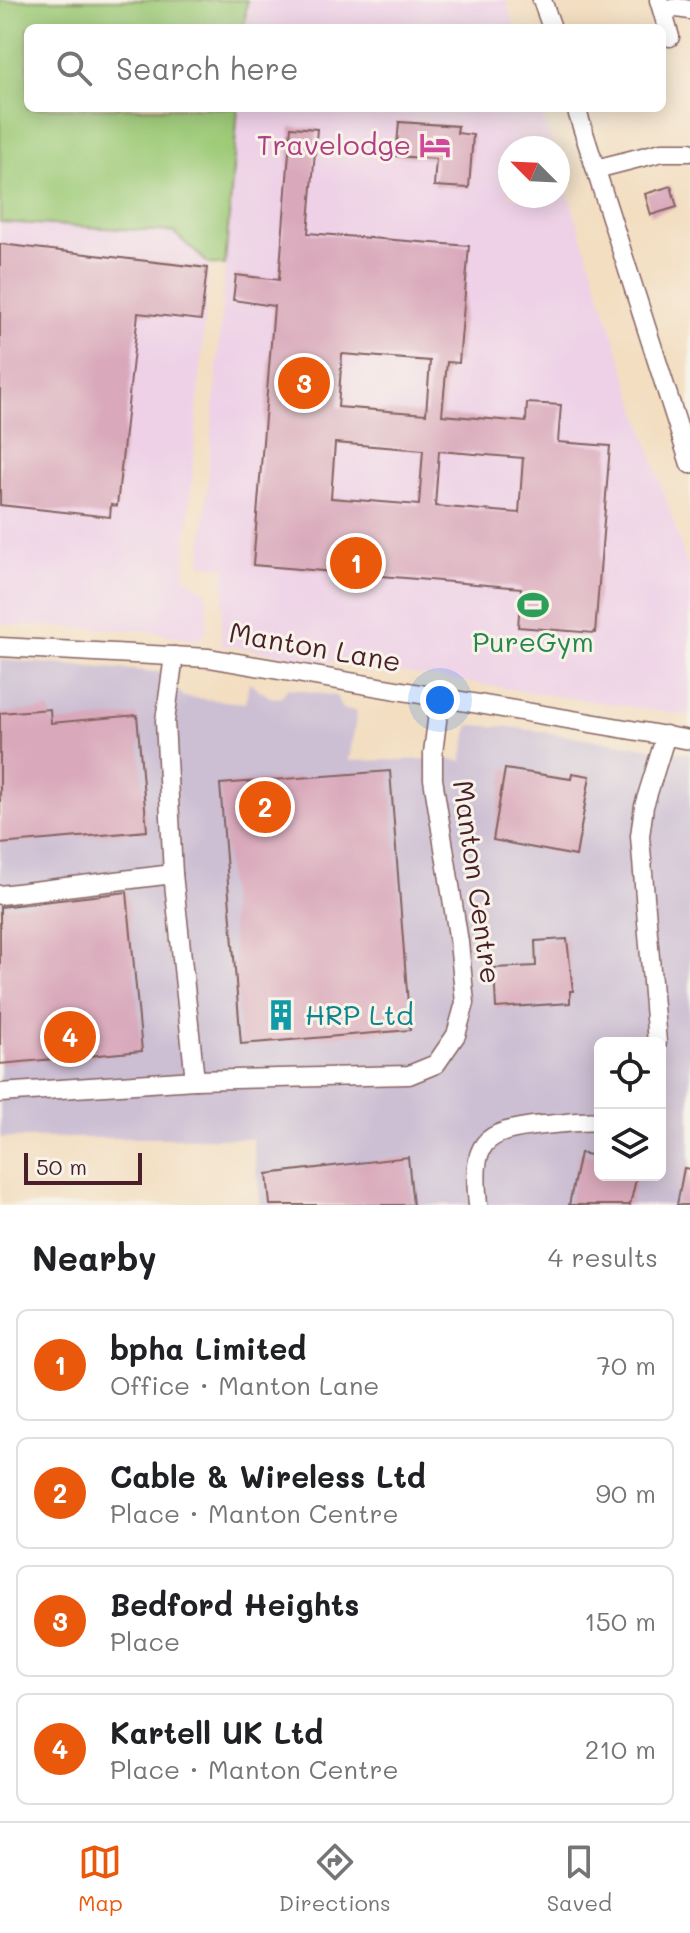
<!DOCTYPE html>
<html lang="en">
<head>
<meta charset="utf-8">
<style>
  :root { --surface:#fff; --page:#f2f2f2; --text:#202124; --muted:#757577; --line:#e0e0e0; --accent:#ea580c }
  body { margin:0; font-family:Mali,sans-serif; background:var(--page); color:var(--text) }
  .controls { position:absolute; right:24px; bottom:24px; display:grid; overflow:hidden; border-radius:12px; box-shadow:0 4px 20px #0003 }
  .controls button { width:72px; height:72px; display:grid; place-items:center; padding:0; border:0; border-bottom:2px solid var(--line); background:var(--surface); color:var(--text); font:40px sans-serif }
  .compass { position:absolute; left:498px; top:136px; width:72px; height:72px; border-radius:50%; background:var(--surface); box-shadow:0 4px 20px #0003; rotate:294deg }
  .scale { position:absolute; left:24px; bottom:20px; width:118px; box-sizing:border-box; padding-left:8px; border:4px solid #4a1f2b; border-top:0; font-size:22px; line-height:28px; white-space:nowrap; color:#4a1f2b; -webkit-text-stroke:6px #f7f3e8; paint-order:stroke }
  .you { position:absolute; left:440px; top:700px; width:28px; height:28px; margin:-20px; border:6px solid #fff; border-radius:50%; background:#1a73e8; box-shadow:0 0 0 12px #1a73e833 }
  .badge { display:grid; place-items:center; width:52px; height:52px; border-radius:50%; background:var(--accent); color:#fff; font-size:26px; font-weight:700 }
  .pin { position:absolute; translate:-50% -50%; border:4px solid #fff; box-shadow:0 2px 8px #0006 }
  .list { margin:0; padding:0; list-style:none }
  h2 { display:flex; justify-content:space-between; align-items:center; height:104px; margin:0; padding:0 32px; font-size:34px }
  h2 small { font-size:26px; font-weight:400; color:var(--muted) }
  .list li { display:grid; grid-template-columns:52px 1fr auto; gap:24px; align-items:center; box-sizing:border-box; height:112px; margin:0 16px 16px; padding:0 16px; border:2px solid var(--line); border-radius:12px }
  .list b { display:block; font-size:30px; white-space:nowrap }
  .list p { margin:0; font-size:26px; white-space:nowrap; color:var(--muted) }
  .list em { font-size:26px; font-style:normal; color:var(--muted) }
  .icon { flex:none; width:44px; height:44px; fill:none; stroke:currentColor; stroke-width:2; stroke-linecap:round; stroke-linejoin:round }
  .map { position:relative; flex:none; width:690px; height:1205px; overflow:hidden }
  .search { position:absolute; background:var(--surface); box-shadow:0 4px 20px #0003; left:24px; right:24px; top:24px; height:88px; display:flex; align-items:center; gap:20px; box-sizing:border-box; padding:0 28px; border-radius:12px; color:var(--muted); font-size:30px }
  .sheet { height:616px; background:var(--surface) }
  nav { display:flex; justify-content:space-around; align-items:center; box-sizing:border-box; height:112px; border-top:2px solid var(--line); background:var(--surface); font-size:22px; color:var(--muted) }
  nav a { display:grid; justify-items:center; gap:4px }
  nav .on { color:var(--accent) }
  .map>svg:first-child { display:block }
  .built { fill:#eed0e7 }
  .industrial { fill:#ccbed3; fill-rule:evenodd }
  .green { fill:#9dca77; stroke:#747451; stroke-width:2 }
  .building { fill:#d9a9bb; fill-rule:evenodd }
  .lines { fill:none; stroke-linecap:round; stroke-linejoin:round }
  .minor-casing { stroke:#856260; stroke-width:21 }
  .minor { stroke:#fff; stroke-width:18 }
  .labels { text-anchor:middle; stroke-width:6; stroke-linejoin:round; paint-order:stroke }
  .hotel-label { font-size:28px; fill:#b23c85; stroke:#f7f3e8; text-anchor:end }
  .leisure-label { font-size:28px; fill:#27864d; stroke:#f7f3e8 }
  .street-label { font-size:28px; fill:#4a1f2b; stroke:#f7f3e8 }
  .culture-label { font-size:28px; fill:#0d838f; stroke:#f7f3e8; text-anchor:start }
</style>
</head>
<body>
<div class="map">
<svg width="690" height="1205" viewBox="0 0 690 1205">
  <rect width="100%" height="100%" fill="#f7f3e8"/>
  <filter id="ink" filterUnits="userSpaceOnUse"><feTurbulence type="fractalNoise" baseFrequency=".0125" numOctaves="2"/><feDisplacementMap in="SourceGraphic" scale="16" xChannelSelector="R" yChannelSelector="G"/><feConvolveMatrix kernelMatrix="1 2 1 2 8 2 1 2 1" color-interpolation-filters="sRGB"/></filter>
  <filter id="wash" filterUnits="userSpaceOnUse"><feTurbulence type="fractalNoise" baseFrequency=".006" numOctaves="4" result="noise"/><feDisplacementMap in="SourceGraphic" scale="32" xChannelSelector="R" yChannelSelector="G"/><feGaussianBlur stdDeviation="1.8" result="paint"/><feColorMatrix in="noise" values="0 0 0 0 0 0 0 0 0 0 0 0 0 0 0 0 0 1.4 0 .05"/><feComposite in="paint" operator="in"/></filter>
  <g filter="url(#wash)">
    <rect width="100%" height="100%" fill="#f3dec1"/>
    <!-- built -->
    <g class="built">
      <polygon points="247,0 506,0 515,28 244,28"/>
      <polygon points="238,108 541,108 553,148 510,148 510,196 558,196 558,162 690,574 690,716 220,645 225,567 201,565"/>
      <polygon points="0,222 173,232 209,264 184,576 207,592 207,629 198,641 148,631 0,624"/>
    </g>
    <!-- industrial -->
    <path class="industrial" d="M0,660l159,12 25,25 61,6 4,-20 21,14 10,1 8,-10 48,8 6,13 15,2 -8,50 93,-2 20,2 7,-36 41,2 180,27v451h-429l-9,-67h-252zM600,1043h60v132h-60z"/>
    <!-- green -->
    <polygon class="green" points="0,0 247,0 244,28 28,28 28,108 238,108 225,265 209,264 173,232 0,222"/>
    <g id="blocks">
      <!-- building -->
      <g class="building">
        <polygon points="399,122 458,126 457,133 473,135 469,188 434,186 436,159 396,156"/>
        <path d="M291,127l26,2 -9,104 161,13 -10,117 -12,-1 -5,53 84,7 1,-19 34,2 -3,37 52,4 -15,187 -77,-6 3,-39 -268,-23 21,-259 -41,-6 3,-25 43,5zM342,354l88,7 -4,53 -88,-7zM335,443l88,7 -4,55 -88,-7zM439,451l84,7 -4,55 -84,-7z"/>
        <polygon points="671,186 677,207 651,215 645,194"/>
        <polygon points="0,244 207,268 201,320 138,313 117,506 111,505 110,517 0,505"/>
        <polygon points="50,709 51,723 137,715 147,831 0,844 0,713"/>
        <polygon points="505,769 571,779 572,773 590,776 576,856 493,840"/>
        <polygon points="390,771 410,1030 241,1044 220,784"/>
        <polygon points="127,892 142,1051 0,1064 0,907"/>
        <polygon points="567,939 573,991 570,991 570,1003 496,1008 494,968 536,966 535,941"/>
        <polygon points="580,1153 600,1157 600,1175 637,1175 630,1205 569,1205"/>
        <polygon points="408,1157 413,1205 270,1205 267,1174"/>
        <polygon points="684,1168 690,1169 690,1205 677,1205"/>
      </g>
    </g>
  </g>
  <g filter="url(#ink)">
    <use href="#blocks" fill-opacity="0" stroke="#856260" stroke-width="2"/>
    <g class="lines">
      <defs>
        <g id="minor">
          <polyline points="542,0 552,28"/>
          <polyline points="659,0 670,37"/>
          <polyline points="663,11 677,8 690,10"/>
          <polyline points="576,108 690,464"/>
          <polyline points="596,169 662,152 690,152"/>
          <polyline points="0,647 209,658 690,740"/>
          <polyline points="0,895 173,874"/>
          <polyline points="657,1043 640,836 644,806 666,735"/>
          <polyline points="195,1080 409,1075 436,1064 456,1035 465,1003 459,942 433,779 433,753 440,697"/>
          <polyline points="0,1093 195,1080 173,874 165,721 174,656"/>
          <path d="M478,1205c-6,-62 2,-74 65,-80 19,-1 38,-5 57,-3"/>
        </g>
      </defs>
      <!-- minor casing -->
      <use href="#minor" class="minor-casing"/>
      <!-- minor -->
      <use href="#minor" class="minor"/>
    </g>
  </g>
  <!-- icons -->
  <defs>
    <symbol id="hotel-bare" viewBox="-9 -9 18 18"><path d="M-6-4.5h1.5V1H6V5H4.5V3h-9V5H-6ZM-4 0a1.8 1.8 0 1 1 3.6 0ZM.5 0V-2.5h3Q6-2.5 6 0Z" fill="#d1479c" stroke="#f7f3e8" stroke-width="2.5" paint-order="stroke"/></symbol>
    <symbol id="stadium-bare" viewBox="-9 -9 18 18"><path d="M0-5a6.5 5 0 1 0 0 10a6.5 5 0 1 0 0-10ZM-3.5-1.8h7v3.6h-7Z" fill="#2e9e5b" stroke="#f7f3e8" stroke-width="2.5" paint-order="stroke"/></symbol>
    <symbol id="building-bare" viewBox="-9 -9 18 18"><path d="M-4-6H4V6H1V3H-1V6H-4ZM-2.5-4.3h1.7v1.8h-1.7ZM.8-4.3h1.7v1.8H.8ZM-2.5-1h1.7V.8h-1.7ZM.8-1h1.7V.8H.8Z" fill="#0f9aa8" stroke="#f7f3e8" stroke-width="2.5" paint-order="stroke"/></symbol>
  </defs>
  <g fill-rule="evenodd">
    <use href="#hotel-bare" x="413" y="123" width="44" height="44"/>
    <use href="#stadium-bare" x="511" y="583" width="44" height="44"/>
    <use href="#building-bare" x="259" y="993" width="44" height="44"/>
  </g>
  <g class="labels">
    <!-- hotel labels -->
    <g class="hotel-label">
      <text x="411" y="155">Travelodge</text>
    </g>
    <!-- leisure labels -->
    <g class="leisure-label">
      <text x="533" y="652">PureGym</text>
    </g>
    <!-- street labels -->
    <g class="street-label">
      <text transform="translate(315 647) rotate(10)" y="10">Manton Lane</text>
      <text transform="translate(477 882) rotate(82)" y="10">Manton Centre</text>
    </g>
    <!-- culture labels -->
    <g class="culture-label">
      <text x="305" y="1025">HRP Ltd</text>
    </g>
  </g>
</svg>
<div class="controls">
<button><svg class="icon" aria-label="locate" viewBox="0 0 24 24"><circle cx="12" cy="12" r="6"/><path d="M12 2v4M12 18v4M2 12h4M18 12h4"/></svg></button>
<button><svg class="icon" aria-label="layers" viewBox="0 0 24 24"><path d="M12 4l9 5-9 5-9-5zM3 14l9 5 9-5"/></svg></button>
</div>
<svg class="compass" viewBox="-18 -18 36 36"><path d="M0-13l5 13h-10z" fill="#e53935"/><path d="M0 13l5-13h-10z" fill="#757577"/></svg>
<div class="scale">50 m</div>
<div class="you"></div>
<div class="pin badge" style="left:356px;top:563px">1</div>
<div class="pin badge" style="left:265px;top:807px">2</div>
<div class="pin badge" style="left:304px;top:383px">3</div>
<div class="pin badge" style="left:70px;top:1037px">4</div>
<div class="search"><svg class="icon" aria-label="search" viewBox="0 0 24 24"><circle cx="10" cy="10" r="6"/><path d="M15 15l6 6"/></svg>Search here</div>
</div>
<section class="sheet">
<h2>Nearby<small>4 results</small></h2>
<ul class="list">
<li><span class="badge">1</span><div><b>bpha Limited</b><p>Office · Manton Lane</p></div><em>70 m</em></li>
<li><span class="badge">2</span><div><b>Cable &amp; Wireless Ltd</b><p>Place · Manton Centre</p></div><em>90 m</em></li>
<li><span class="badge">3</span><div><b>Bedford Heights</b><p>Place</p></div><em>150 m</em></li>
<li><span class="badge">4</span><div><b>Kartell UK Ltd</b><p>Place · Manton Centre</p></div><em>210 m</em></li>
</ul>
</section>
<nav>
<a class="on"><svg class="icon" aria-label="map" viewBox="0 0 24 24"><path d="M3 6l6-2 6 2 6-2v14l-6 2-6-2-6 2zM9 4v14M15 6v14"/></svg>Map</a>
<a><svg class="icon" aria-label="directions" viewBox="0 0 24 24"><path d="M12 3l9 9-9 9-9-9zM9 14v-3h6M13 9l2 2-2 2"/></svg>Directions</a>
<a><svg class="icon" aria-label="saved" viewBox="0 0 24 24"><path d="M7 4h10v16l-5-4-5 4z"/></svg>Saved</a>
</nav>
</body>
</html>
